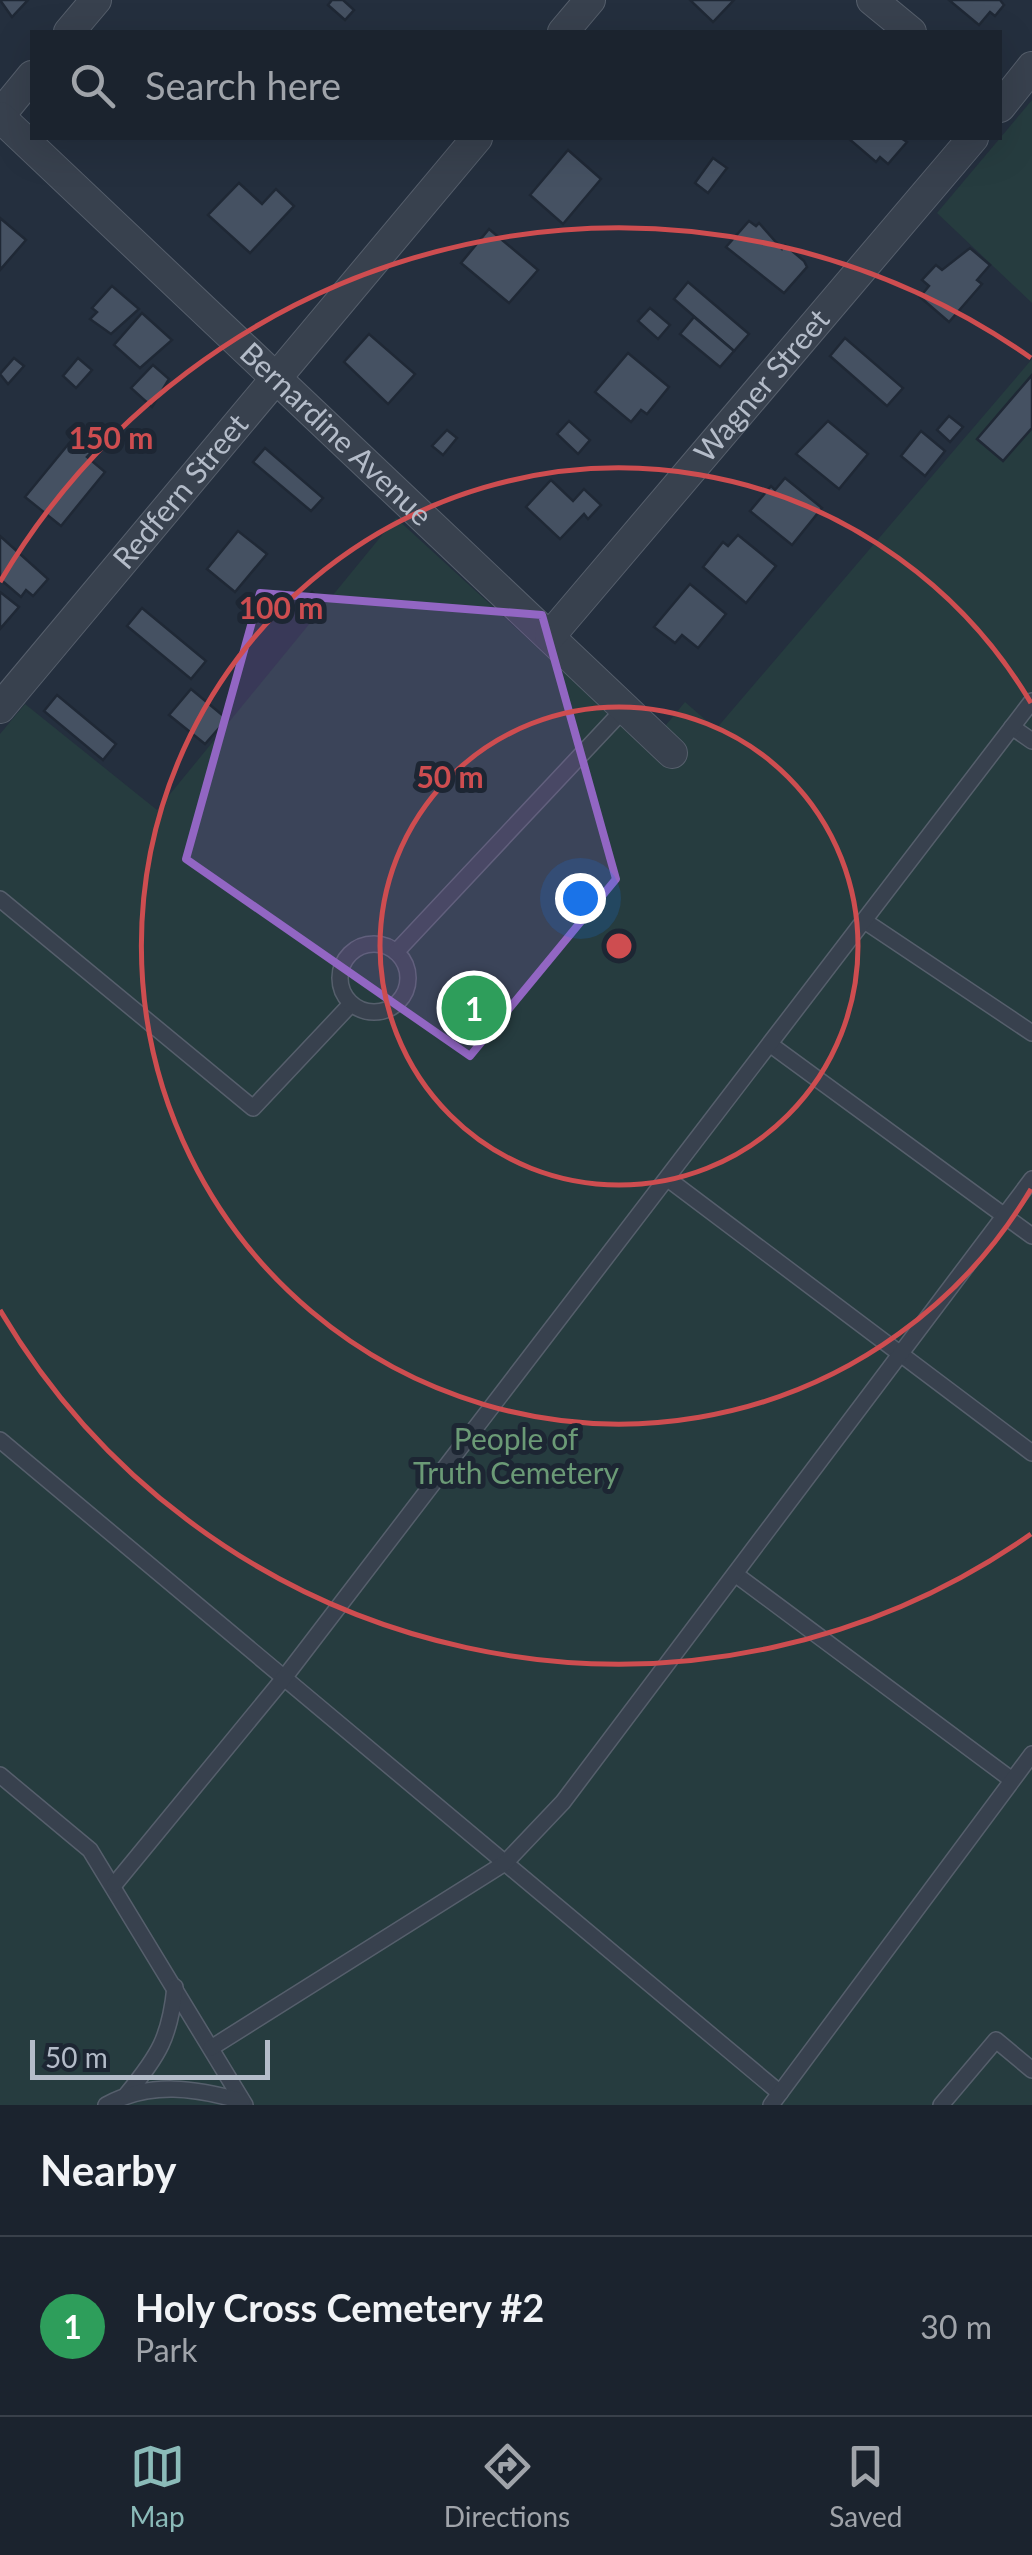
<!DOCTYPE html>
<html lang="en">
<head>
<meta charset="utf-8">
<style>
  :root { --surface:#1b232e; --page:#282f3a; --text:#f1f3f6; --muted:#a0a4aa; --line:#39404a; --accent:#8bbbb9 }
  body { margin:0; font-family:Lato,sans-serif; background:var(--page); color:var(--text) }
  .scale { position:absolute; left:30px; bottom:25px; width:240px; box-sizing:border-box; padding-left:10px; border:5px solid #b4bcc9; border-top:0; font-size:28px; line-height:35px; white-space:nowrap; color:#b4bcc9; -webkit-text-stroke:8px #1d2633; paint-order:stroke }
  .you { position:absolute; left:580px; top:898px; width:35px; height:35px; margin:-25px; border:8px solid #fff; border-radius:50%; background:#1a73e8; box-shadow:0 0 0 15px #1a73e833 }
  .badge { display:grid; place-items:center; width:65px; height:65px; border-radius:50%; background:var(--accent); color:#fff; font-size:32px; font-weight:700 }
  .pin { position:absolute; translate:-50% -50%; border:5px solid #fff; box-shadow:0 2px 10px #0006 }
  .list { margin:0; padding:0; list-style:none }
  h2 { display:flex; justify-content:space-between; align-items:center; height:130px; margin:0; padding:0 40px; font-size:42px }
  h2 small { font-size:32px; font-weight:400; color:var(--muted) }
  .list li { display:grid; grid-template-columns:65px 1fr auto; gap:30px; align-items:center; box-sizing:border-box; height:180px; padding:0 40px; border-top:2px solid var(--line) }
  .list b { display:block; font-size:38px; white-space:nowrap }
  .list p { margin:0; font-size:32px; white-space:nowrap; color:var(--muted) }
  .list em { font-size:32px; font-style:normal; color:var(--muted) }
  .icon { flex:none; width:55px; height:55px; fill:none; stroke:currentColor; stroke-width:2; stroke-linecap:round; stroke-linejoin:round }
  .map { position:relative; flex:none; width:1032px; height:2105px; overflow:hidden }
  .search { position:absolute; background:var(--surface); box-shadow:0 10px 40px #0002; left:30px; right:30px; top:30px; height:110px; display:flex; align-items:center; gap:25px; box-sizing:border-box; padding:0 35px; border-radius:0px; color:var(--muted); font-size:38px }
  .sheet { height:310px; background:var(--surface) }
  nav { display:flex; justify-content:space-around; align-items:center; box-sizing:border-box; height:140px; border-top:2px solid var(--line); background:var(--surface); font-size:28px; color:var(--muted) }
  nav a { display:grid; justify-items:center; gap:5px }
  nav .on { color:var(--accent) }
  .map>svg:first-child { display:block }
  .green { fill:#263c3f }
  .building { fill:#455162; stroke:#1f2835; stroke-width:2.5 }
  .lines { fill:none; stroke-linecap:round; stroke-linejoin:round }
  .lane-casing { stroke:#565f6c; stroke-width:18 }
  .street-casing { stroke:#565f6c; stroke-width:32 }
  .lane { stroke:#38414e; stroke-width:15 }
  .street { stroke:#38414e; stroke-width:30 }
  .marked { fill:#9266c3; fill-opacity:0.2; stroke:#9266c3; stroke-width:8; stroke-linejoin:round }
  .ring { fill:none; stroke:#ce4d50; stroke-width:5 }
  .labels { text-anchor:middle; stroke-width:10; stroke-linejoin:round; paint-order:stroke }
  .street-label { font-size:30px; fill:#b4bcc9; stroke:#1d2633 }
  .park-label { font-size:30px; fill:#6b9a76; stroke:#1d2633 }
  .centre { fill:#ce4d50; stroke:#1d2633; stroke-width:5 }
  .ring-label { font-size:30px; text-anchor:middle; font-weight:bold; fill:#ce4d50; stroke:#1d2633; stroke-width:10; stroke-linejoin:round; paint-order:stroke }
</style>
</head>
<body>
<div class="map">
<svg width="1032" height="2105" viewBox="0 0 1032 2105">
  <rect width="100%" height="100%" fill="#242f3e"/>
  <!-- green -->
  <g class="green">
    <polygon points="1032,100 1032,303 937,213"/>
    <polygon points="1032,359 1032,2105 0,2105 0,734 25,704 157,810 396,518 647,748 685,702 716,729"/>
  </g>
  <!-- building -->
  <g class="building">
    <polygon points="0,0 28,0 12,17"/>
    <polygon points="332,0 343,0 354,10 345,20 328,5"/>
    <polygon points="690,0 734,0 713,22"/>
    <polygon points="949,0 1000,0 1004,5 995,16 990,12 979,25"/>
    <polygon points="848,138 901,138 907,142 888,164 880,157 876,162"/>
    <polygon points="568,150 601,179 563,224 530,195"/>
    <polygon points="713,158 727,168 708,193 695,183"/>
    <polygon points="239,183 262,204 276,189 294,206 250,253 208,215"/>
    <polygon points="0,218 26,240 0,270"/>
    <polygon points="749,221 756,226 759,223 782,249 785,245 804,261 807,267 784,293 726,247"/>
    <polygon points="489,229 538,270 509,303 461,263"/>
    <polygon points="970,248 990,265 977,280 982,284 949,322 920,297 929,286 922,280 936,265 942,270"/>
    <polygon points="688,282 749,334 734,351 674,299"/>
    <polygon points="112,286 139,309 111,334 90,319 97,312 92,308"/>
    <polygon points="650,308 670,325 658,339 638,321"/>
    <polygon points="142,313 172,340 140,368 114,345"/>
    <polygon points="694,317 734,351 720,367 680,334"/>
    <polygon points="369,334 415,374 388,404 344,362"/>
    <polygon points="845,338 903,388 887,406 830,356"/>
    <polygon points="628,353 669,387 647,414 641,410 631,422 595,392"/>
    <polygon points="14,358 24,366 8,384 0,374"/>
    <polygon points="78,358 92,370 76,388 63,376"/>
    <polygon points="153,365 169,379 152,407 131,388"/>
    <polygon points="1032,375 1032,428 1003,461 977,439"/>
    <polygon points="949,416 963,427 950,442 937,430"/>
    <polygon points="569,421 590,440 578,454 557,434"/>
    <polygon points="828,421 868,454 839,489 796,454"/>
    <polygon points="80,430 98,445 87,457 105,472 61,526 25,497"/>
    <polygon points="447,430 457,438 443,455 432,446"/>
    <polygon points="921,431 945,451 925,476 901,456"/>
    <polygon points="265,448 323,498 311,511 253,462"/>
    <polygon points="785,478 822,508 792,545 750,511 771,486 775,490"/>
    <polygon points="551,480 573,501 584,489 601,505 588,519 584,514 560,539 526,507"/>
    <polygon points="238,531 267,554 235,592 207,569"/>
    <polygon points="738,535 776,566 746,603 703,567 723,542 728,546"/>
    <polygon points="0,536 48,579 33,596 26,590 21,597 0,579"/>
    <polygon points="690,584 726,614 698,648 682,635 675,643 654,627"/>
    <polygon points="0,592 19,607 0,629"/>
    <polygon points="312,592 322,601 309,617 298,607"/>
    <polygon points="142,608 206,661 191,679 127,626"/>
    <polygon points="191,689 227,719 205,744 169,715"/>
    <polygon points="57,695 116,744 103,760 44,711"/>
  </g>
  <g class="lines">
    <defs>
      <g id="lane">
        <polyline points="1012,727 1032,741"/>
        <polyline points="0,899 253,1108 351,1004"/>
        <polyline points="866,922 1032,1033"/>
        <circle cx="374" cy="978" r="34"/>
        <polyline points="396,952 625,708"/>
        <polyline points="771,1045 1032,1236"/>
        <polyline points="668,1179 1032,1453"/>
        <polyline points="0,1440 780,2093"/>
        <polyline points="735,1574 1012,1780"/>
        <polyline points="0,1775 90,1850 245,2105"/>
        <polyline points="114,1885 284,1678 1032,701"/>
        <polyline points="211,2048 505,1863 563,1802 1032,1179"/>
        <path d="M127,2094c32,-39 43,-57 48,-107"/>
        <path d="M106,2105c45,-24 89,-17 136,-4"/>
        <polyline points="771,2105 1032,1754"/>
        <polyline points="941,2105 996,2040 1032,2070"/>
      </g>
      <g id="street">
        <polyline points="872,0 911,32"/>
        <polyline points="69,32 96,0"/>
        <polyline points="563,32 590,0"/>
        <polyline points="1000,107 1032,67"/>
        <polyline points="0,115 32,76"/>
        <path id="s1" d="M0,117l672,636"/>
        <path id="s2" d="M550,636l423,-498"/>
        <path id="s3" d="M0,708l477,-570"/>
      </g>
    </defs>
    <!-- lane casing -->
    <use href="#lane" class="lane-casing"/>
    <!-- street casing -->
    <use href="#street" class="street-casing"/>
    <!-- lane -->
    <use href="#lane" class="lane"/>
    <!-- street -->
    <use href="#street" class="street"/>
  </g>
  <!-- marked area -->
  <path class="marked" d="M260,593l282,22 74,264 -146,177 -284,-197z"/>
  <!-- distance rings -->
  <g class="ring">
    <circle cx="619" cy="946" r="239"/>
    <path d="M1031 1189A478 478 0 1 1 1031 703"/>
    <path d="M1031 1534A718 718 0 0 1 0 1310M0 582A718 718 0 0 1 1031 358"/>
  </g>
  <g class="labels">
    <!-- street labels -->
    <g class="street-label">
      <text dy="10" stroke="none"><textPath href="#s2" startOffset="328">Wagner Street</textPath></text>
      <text dy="10" stroke="none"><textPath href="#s1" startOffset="462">Bernardine Avenue</textPath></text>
      <text dy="10" stroke="none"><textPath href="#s3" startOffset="282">Redfern Street</textPath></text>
    </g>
    <!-- park labels -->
    <g class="park-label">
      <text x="516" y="1450">People of<tspan x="516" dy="34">Truth Cemetery</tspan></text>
    </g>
  </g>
  <circle cx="619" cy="946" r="15" class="centre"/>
  <g class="ring-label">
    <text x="111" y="449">150 m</text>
    <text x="281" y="619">100 m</text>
    <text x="450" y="788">50 m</text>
  </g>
</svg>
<div class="scale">50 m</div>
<div class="you"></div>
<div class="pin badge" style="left:474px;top:1008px;background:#2e9e5b">1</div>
<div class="search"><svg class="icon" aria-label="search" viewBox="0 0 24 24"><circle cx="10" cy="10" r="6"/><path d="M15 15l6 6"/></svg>Search here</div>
</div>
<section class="sheet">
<h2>Nearby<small></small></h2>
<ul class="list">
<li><span class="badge" style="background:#2e9e5b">1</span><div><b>Holy Cross Cemetery #2</b><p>Park</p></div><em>30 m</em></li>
</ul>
</section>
<nav>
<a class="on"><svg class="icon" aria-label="map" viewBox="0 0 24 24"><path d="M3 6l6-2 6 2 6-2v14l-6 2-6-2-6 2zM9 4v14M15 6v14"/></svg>Map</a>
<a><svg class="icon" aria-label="directions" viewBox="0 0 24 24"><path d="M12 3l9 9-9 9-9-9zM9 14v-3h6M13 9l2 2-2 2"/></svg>Directions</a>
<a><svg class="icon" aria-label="saved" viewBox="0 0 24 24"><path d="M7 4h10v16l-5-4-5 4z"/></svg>Saved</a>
</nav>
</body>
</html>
